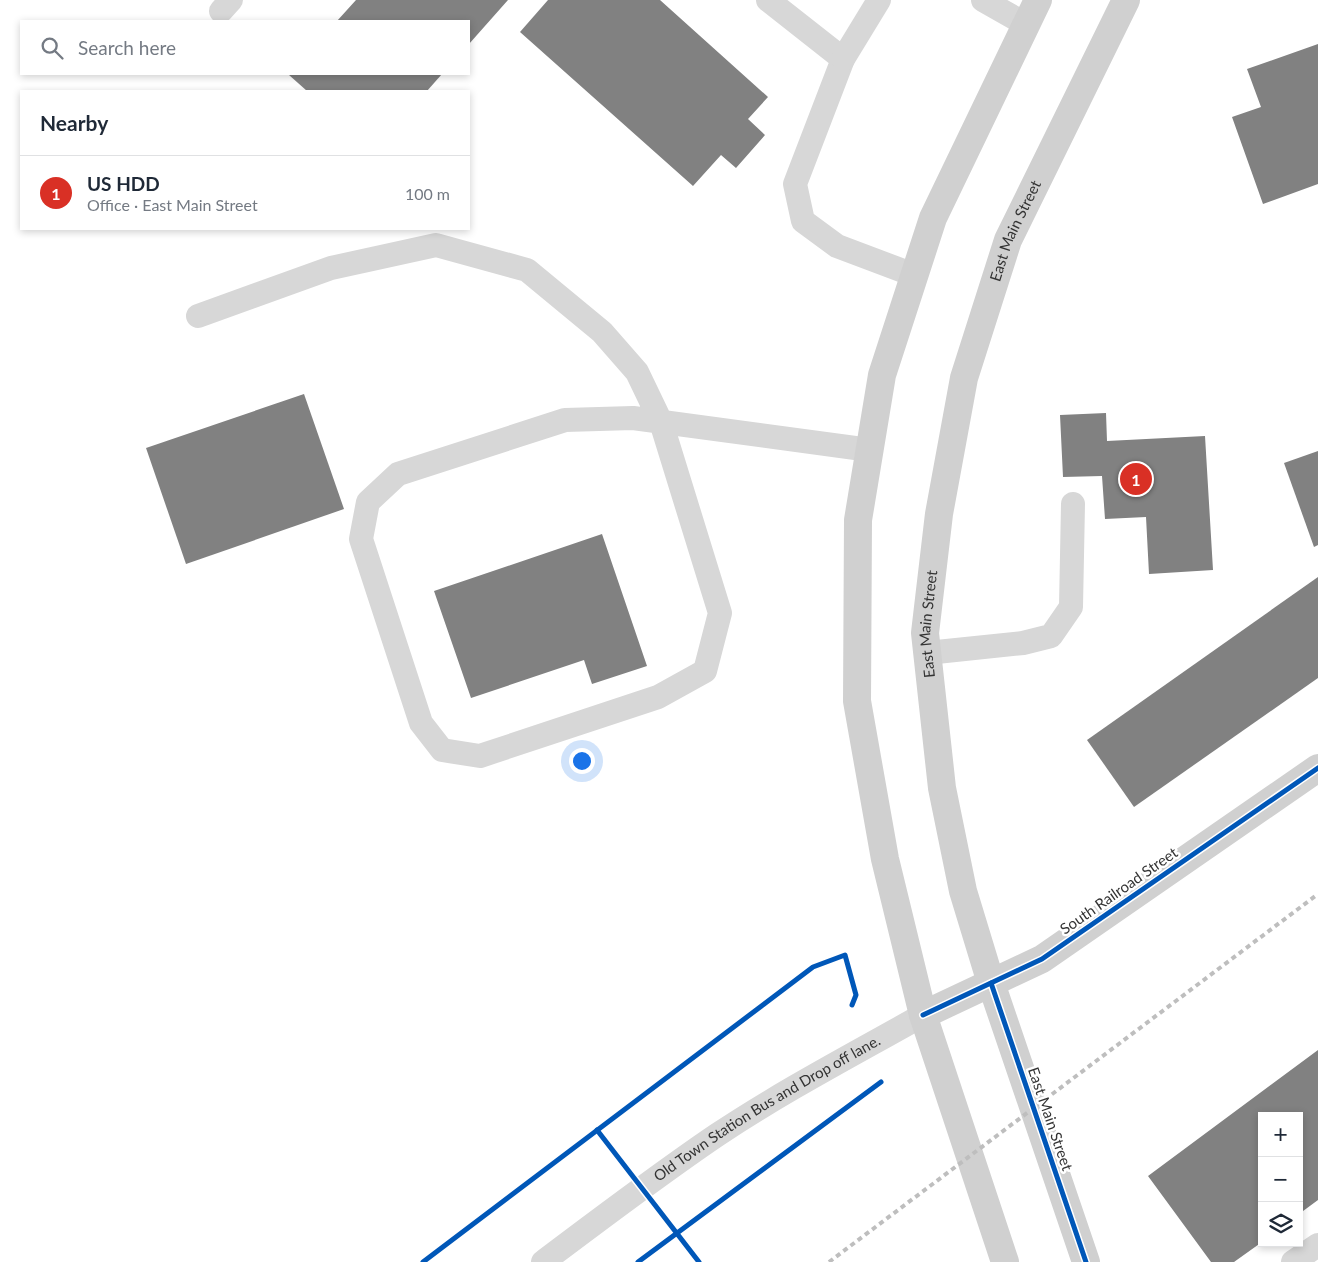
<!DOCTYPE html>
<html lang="en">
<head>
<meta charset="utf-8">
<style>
  :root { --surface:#fff; --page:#f6f6f7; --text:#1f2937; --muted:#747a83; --line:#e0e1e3; --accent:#d93025 }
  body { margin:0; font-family:Lato,sans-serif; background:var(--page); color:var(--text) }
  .controls { position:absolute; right:15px; bottom:15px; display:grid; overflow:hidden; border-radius:0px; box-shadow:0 2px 8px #0003 }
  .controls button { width:45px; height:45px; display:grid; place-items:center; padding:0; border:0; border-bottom:1px solid var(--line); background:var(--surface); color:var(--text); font:25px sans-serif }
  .you { position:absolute; left:581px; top:760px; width:18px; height:18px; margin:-12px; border:4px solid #fff; border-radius:50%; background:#1a73e8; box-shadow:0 0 0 8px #1a73e833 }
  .badge { display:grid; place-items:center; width:32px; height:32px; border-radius:50%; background:var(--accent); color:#fff; font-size:16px; font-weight:700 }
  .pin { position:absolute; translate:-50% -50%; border:2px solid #fff; box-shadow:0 1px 5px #0006 }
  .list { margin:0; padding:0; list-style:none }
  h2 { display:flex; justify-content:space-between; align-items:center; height:65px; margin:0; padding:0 20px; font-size:21px }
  h2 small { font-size:16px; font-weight:400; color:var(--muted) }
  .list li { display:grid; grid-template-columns:32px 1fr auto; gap:15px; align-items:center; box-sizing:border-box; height:75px; padding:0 20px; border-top:1px solid var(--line) }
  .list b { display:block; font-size:19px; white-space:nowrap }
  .list p { margin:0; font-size:16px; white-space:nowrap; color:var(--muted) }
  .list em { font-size:16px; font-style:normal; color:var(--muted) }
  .icon { flex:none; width:28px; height:28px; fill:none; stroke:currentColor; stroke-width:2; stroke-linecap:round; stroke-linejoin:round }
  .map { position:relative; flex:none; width:1318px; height:1262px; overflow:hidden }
  .search { position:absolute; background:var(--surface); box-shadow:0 2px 8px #0003; left:20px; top:20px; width:450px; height:55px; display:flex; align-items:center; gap:12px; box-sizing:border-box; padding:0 18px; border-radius:0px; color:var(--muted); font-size:19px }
  .panel { position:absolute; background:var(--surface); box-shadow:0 2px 8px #0003; left:20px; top:90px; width:450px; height:140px; border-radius:0px }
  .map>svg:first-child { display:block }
  .building { fill:#818181 }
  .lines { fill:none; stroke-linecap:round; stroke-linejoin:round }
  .lane { stroke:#d7d7d7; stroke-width:24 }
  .secondary { stroke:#d0d0d0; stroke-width:28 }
  .rail { stroke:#bebebe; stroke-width:4; stroke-dasharray:5 4; stroke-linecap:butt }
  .cycleway-casing { stroke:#fff; stroke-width:8 }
  .cycleway { stroke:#0057b8; stroke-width:5 }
  .labels { text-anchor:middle; stroke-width:5; stroke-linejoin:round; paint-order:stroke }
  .street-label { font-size:15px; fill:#333; stroke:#fff }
</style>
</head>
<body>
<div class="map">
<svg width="1318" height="1262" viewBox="0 0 1318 1262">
  <rect width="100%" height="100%" fill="#fff"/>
  <!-- building -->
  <g class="building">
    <polygon points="356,0 508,0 469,44 469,21 337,21"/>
    <polygon points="548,0 660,0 768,97 748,119 765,135 736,168 721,155 693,186 520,32"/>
    <polygon points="1318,44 1318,184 1263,204 1232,117 1261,107 1247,69"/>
    <polygon points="290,74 442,74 427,91 307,91 289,75"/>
    <polygon points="304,394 344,509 186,564 146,448"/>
    <polygon points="1106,413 1107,441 1205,436 1213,570 1149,574 1146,517 1105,519 1102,476 1063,477 1060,415"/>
    <polygon points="1318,451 1318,545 1314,547 1284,463"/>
    <polygon points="602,534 647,666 592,684 584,660 471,698 434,591"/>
    <polygon points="1318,577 1318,678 1134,807 1087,740"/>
    <polygon points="1318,1050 1318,1200 1299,1214 1299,1116 1262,1116 1262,1242 1234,1262 1211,1262 1148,1176"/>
  </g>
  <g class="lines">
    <!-- lane -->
    <g class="lane">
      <polyline points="768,0 843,59 795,184 803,221 837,246 914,275"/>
      <polyline points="983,0 1027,25"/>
      <polyline points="221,11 231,0"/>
      <polyline points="843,59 879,0"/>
      <polyline points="198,316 331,268 436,245 527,270 602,332 637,372 661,422 720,613 705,671 658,697 480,756 442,750 421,723 361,539 368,502 398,474 565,420 633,418 870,450"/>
      <polyline points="927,653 1023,643 1051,636 1071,607 1073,504"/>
      <path id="s1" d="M543,1262c57,-43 115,-87 174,-127 66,-44 137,-81 206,-120"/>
      <polyline points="1293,1262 1318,1245"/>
    </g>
    <!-- secondary -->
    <g class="secondary">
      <polyline points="923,1015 1042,959 1318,768"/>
      <polyline points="1005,1262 923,1015 885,859 857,701 858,520 882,375 933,218 1038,0"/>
      <path id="s2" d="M1086,1262l-95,-279 -28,-92 -21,-103 -17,-155 14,-119 25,-136 44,-138 118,-240"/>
    </g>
    <!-- rail -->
    <polyline class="rail" points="829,1262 1318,894"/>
    <defs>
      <g id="cycleway">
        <polyline points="991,983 1086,1262"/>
        <polyline points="923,1015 1042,959 1318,768"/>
        <polyline points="597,1130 699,1262"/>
        <polyline points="423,1262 813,967 845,955 856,995 852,1005"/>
        <polyline points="638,1262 881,1082"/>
      </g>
    </defs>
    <!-- cycleway casing -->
    <use href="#cycleway" class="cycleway-casing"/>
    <!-- cycleway -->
    <use href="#cycleway" class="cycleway"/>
  </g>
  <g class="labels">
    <!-- street labels -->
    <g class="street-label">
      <text dy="5" stroke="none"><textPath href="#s2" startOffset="1066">East Main Street</textPath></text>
      <text dy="5" stroke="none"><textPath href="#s2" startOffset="661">East Main Street</textPath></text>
      <text transform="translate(1119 891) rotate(-35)" y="5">South Railroad Street</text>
      <text dy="5" stroke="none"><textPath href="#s1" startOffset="272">Old Town Station Bus and Drop off lane.</textPath></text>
      <text transform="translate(1050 1119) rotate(71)" y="5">East Main Street</text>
    </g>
  </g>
</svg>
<div class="controls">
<button>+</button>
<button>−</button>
<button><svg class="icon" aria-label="layers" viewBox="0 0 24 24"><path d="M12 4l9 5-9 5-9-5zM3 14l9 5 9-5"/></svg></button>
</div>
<div class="you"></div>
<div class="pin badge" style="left:1136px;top:479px">1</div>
<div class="search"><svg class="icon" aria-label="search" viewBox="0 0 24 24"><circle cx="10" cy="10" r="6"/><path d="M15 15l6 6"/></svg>Search here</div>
<section class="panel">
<h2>Nearby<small></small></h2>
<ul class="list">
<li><span class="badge">1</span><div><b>US HDD</b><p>Office · East Main Street</p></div><em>100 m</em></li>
</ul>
</section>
</div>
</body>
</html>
